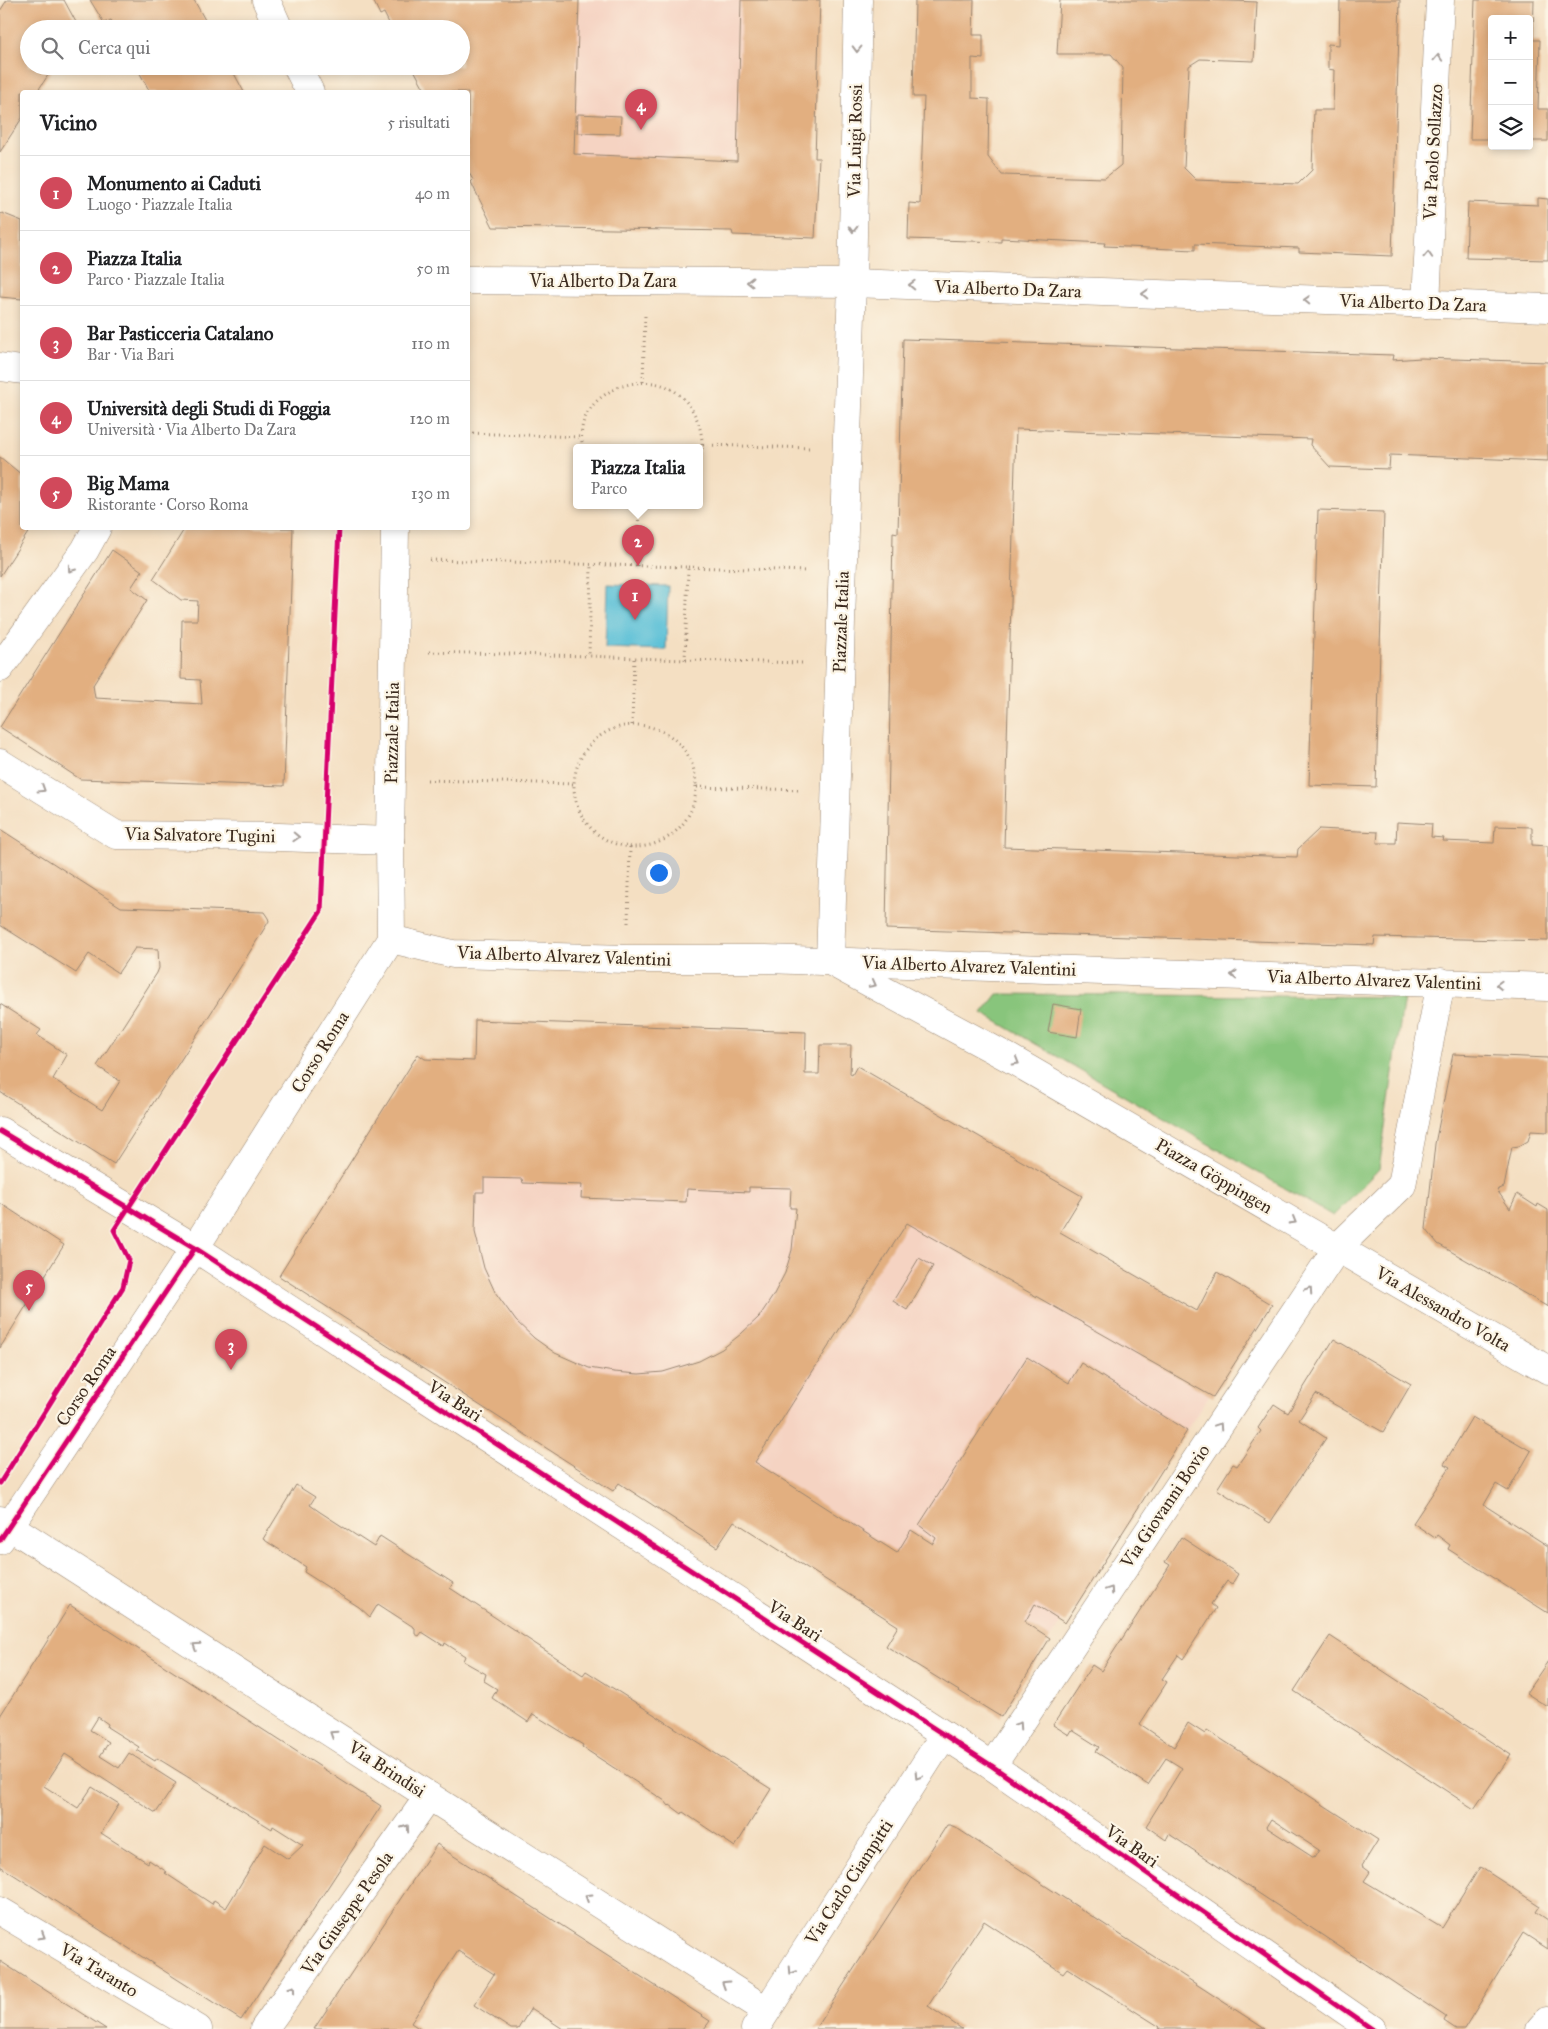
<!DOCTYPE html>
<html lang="it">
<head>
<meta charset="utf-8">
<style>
  :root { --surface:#fff; --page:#f6f6f6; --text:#202124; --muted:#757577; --line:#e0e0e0; --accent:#d1495b }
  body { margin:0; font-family:"IM FELL Great Primer",serif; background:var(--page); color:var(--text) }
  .controls { position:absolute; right:15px; top:15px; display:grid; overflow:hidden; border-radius:5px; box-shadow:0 2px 8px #0003 }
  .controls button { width:45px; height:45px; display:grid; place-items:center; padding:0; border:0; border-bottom:1px solid var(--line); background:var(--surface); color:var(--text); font:25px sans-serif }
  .you { position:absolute; left:658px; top:872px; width:18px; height:18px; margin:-12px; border:4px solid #fff; border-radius:50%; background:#1a73e8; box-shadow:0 0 0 8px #1a73e833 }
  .badge { display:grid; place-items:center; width:32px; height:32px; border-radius:50%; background:var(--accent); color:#fff; font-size:16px; font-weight:700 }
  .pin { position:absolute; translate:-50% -41px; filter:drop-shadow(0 1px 2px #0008) }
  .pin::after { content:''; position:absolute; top:26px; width:18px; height:15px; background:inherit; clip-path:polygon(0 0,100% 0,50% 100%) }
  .popup { position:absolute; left:573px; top:444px; width:130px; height:65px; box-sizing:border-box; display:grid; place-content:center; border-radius:5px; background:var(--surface); filter:drop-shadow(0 1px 4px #0005); font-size:16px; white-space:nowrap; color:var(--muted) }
  .popup b { font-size:19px; color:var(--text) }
  .popup::after { content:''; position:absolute; left:50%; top:100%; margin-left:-10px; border:10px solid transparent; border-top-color:var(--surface) }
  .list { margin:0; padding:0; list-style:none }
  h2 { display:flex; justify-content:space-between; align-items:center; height:65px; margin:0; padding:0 20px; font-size:21px }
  h2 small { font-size:16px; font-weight:400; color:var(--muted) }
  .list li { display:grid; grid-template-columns:32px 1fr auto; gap:15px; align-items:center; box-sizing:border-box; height:75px; padding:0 20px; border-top:1px solid var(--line) }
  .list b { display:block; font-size:19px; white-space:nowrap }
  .list p { margin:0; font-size:16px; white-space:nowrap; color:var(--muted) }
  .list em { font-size:16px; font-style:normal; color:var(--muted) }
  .icon { flex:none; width:28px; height:28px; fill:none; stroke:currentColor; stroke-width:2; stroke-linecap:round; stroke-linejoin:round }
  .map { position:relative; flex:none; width:1548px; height:2029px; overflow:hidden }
  .search { position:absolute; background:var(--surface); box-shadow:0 2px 8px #0003; left:20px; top:20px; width:450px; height:55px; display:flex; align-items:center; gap:12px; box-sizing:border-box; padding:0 18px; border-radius:28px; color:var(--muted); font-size:19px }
  .panel { position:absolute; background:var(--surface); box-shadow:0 2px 8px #0003; left:20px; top:90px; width:450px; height:440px; border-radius:5px }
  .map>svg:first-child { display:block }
  .built { fill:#f5d3c2 }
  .green { fill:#88c57b; stroke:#62784c }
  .water { fill:#59bfd7; stroke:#4a747a }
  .building { fill:#e2af80; fill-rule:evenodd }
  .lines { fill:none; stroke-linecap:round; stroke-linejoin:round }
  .minor-casing { stroke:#988470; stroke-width:29 }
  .tertiary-casing { stroke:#988470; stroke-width:29 }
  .path { stroke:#988470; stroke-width:3; stroke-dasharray:1 4; stroke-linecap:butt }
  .minor { stroke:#fff; stroke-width:28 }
  .tertiary { stroke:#fff; stroke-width:28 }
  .cycleway-casing { stroke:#fcf5e5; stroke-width:8 }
  .cycleway { stroke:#d6006c; stroke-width:5 }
  .oneway { stroke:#a79f9a }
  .labels { text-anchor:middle; stroke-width:4.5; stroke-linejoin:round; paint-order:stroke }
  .street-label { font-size:18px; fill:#3b2a1e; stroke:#fcf5e5 }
</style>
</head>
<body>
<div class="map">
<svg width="1548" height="2029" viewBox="0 0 1548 2029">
  <rect width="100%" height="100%" fill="#fcf5e5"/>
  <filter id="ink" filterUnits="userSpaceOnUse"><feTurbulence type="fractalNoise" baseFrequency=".02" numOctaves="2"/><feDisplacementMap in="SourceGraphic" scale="10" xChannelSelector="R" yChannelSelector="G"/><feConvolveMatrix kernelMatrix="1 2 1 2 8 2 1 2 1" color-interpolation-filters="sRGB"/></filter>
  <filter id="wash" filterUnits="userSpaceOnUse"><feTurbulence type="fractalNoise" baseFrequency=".0096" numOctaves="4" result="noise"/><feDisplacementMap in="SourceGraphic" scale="20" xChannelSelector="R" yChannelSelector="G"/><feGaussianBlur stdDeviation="1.12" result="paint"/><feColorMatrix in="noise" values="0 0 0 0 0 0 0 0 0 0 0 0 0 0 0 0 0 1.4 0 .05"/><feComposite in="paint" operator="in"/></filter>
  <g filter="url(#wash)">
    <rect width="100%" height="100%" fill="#f4dfc2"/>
    <!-- built -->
    <g class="built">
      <polygon points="377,0 818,0 812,231 497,222 468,167 468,92 427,92 413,66 461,66 461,29"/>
      <polygon points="803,1077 1056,1235 1199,1315 1267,1307 1000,1715 902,1625 689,1489 670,1515 362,1153"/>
    </g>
    <!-- green -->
    <polygon class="green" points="997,994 1404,997 1379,1169 1333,1216 982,1013"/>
    <!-- water -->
    <polygon class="water" points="607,584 668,586 666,650 605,648"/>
    <g id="blocks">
      <!-- building -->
      <g class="building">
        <polygon points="7,0 64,0 77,24 73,29 29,29 29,66 54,66 39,89 44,92 22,92 22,118 0,152 0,11"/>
        <polygon points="90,0 194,0 210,29 116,29 111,20 104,23"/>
        <polygon points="373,0 579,0 574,154 737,161 741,0 820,0 815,158 819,158 815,238 733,235 732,231 493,227 471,182 473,180 468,171 468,92 426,92 412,66 461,66 461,29 392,29 384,13 380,15"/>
        <polygon points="915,0 974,0 973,35 983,35 983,59 972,58 972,98 989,99 988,157 1002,175 1105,178 1121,165 1123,68 1111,54 1057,54 1060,0 1202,0 1257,2 1254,61 1200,59 1189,66 1184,168 1196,180 1298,184 1312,170 1314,110 1333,110 1334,70 1328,69 1328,44 1339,45 1340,0 1400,0 1392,256 1299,252 1299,248 1195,244 1195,250 1104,246 1105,243 1001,238 1001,242 908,239 909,203 920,204 924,97 913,97"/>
        <polygon points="1475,0 1534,0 1533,40 1540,40 1538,109 1548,109 1548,141 1529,141 1529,19 1492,19 1492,139 1470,139"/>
        <polygon points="136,66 230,66 244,92 150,92"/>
        <polygon points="578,114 621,116 620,134 577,133"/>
        <polygon points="1538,198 1548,199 1548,260 1466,258 1468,202 1538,205"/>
        <polygon points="2,213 22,221 22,299 0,297 0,215"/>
        <polygon points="903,339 1393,355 1392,360 1421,358 1548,362 1548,461 1390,455 1389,469 1330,467 1310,445 1311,439 1016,429 1004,847 1297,857 1298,849 1319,829 1378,832 1377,843 1396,843 1397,822 1432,824 1431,837 1444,838 1443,841 1494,843 1495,826 1532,827 1532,845 1548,846 1548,941 1375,937 1374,945 886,929 893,532 898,533"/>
        <polygon points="0,457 22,475 22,528 31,528 0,576"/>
        <polygon points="1318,510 1384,512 1376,787 1309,785"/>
        <polygon points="185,528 293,528 284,786 80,779 0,727 112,550 142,571 131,588 147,600 93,685 95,698 202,704 200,680 181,679 182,620 197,620 198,601 181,600 153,579"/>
        <polygon points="0,829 121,907 264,912 268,918 269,921 241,966 114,1164 0,1092 0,1004 41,1030 37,1035 67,1055 53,1079 102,1110 120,1081 97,1066 157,973 159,968 158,949 135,948 118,973 89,954 76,973 0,925"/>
        <polygon points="1053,1004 1081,1009 1077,1037 1048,1032"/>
        <path d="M475,1020l331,12 -1,42h14l1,-29h31l-1,29 2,1 5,-9 225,130 -22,36 137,79 20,-39 55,33 -59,92 -306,-174 -152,239 142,91 14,-23 22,14 3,-6 -17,-13 108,-168 42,26 12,-20 106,68 -122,192 -30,-19 -10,18 25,16 -49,79 -115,-71 12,-20 -164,-105 -17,26 -98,-64 -6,8 -334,-215 139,-222 7,5 49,2zM484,1178l38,1 1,4 59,2 -1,13 105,4 1,-13 62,3v-5l42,1 -1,20h6l-4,42 -7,23 -12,23 -14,21 -18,17 -19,15 -23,12 -36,11 -24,2 -25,-2 -25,-4 -34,-15 -21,-15 -18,-17 -21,-29 -11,-24 -9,-36 1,-40h8z"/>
        <polygon points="1453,1054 1548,1058 1548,1132 1531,1131 1528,1141 1519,1146 1512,1147 1504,1187 1497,1190 1510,1209 1517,1194 1537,1207 1538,1204 1548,1210 1548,1307 1438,1244 1426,1229 1435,1144"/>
        <polygon points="0,1203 64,1245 0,1348"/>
        <polygon points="919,1258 933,1266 907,1310 893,1301"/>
        <polygon points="1334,1339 1411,1384 1383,1432 1316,1394 1299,1420 1326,1438 1270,1523 1217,1489 1233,1464 1237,1466 1261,1431 1258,1428 1274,1404 1288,1413"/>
        <polygon points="1472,1417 1531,1451 1508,1491 1496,1484 1484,1505 1548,1546 1548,1613 1448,1549 1450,1545 1437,1535 1435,1538 1413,1523 1450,1467 1444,1464"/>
        <polygon points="296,1485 315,1497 310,1505 320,1512 374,1547 380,1536 453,1583 450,1588 583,1675 586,1671 771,1789 735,1847 683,1812 682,1814 670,1805 669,1806 665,1801 582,1747 583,1745 533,1714 528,1722 492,1698 497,1689 484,1681 486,1674 463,1661 465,1656 445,1643 444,1646 422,1632 419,1636 415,1634 415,1628 378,1604 370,1617 359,1607 304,1572 306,1567 263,1539"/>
        <path d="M1181,1537l57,37 -6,10 -5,-3 -16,23 5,4 -33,51 -5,-4 -16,24 5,3 -27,42 34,23 14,-24 17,11 2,-4 171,110 -16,26 8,6 -6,9 78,47 38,-61 60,39 -4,6 12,8v29l-25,-16 -59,96h-8l-12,-8 2,-4 -277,-183 -3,6 -20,-14 36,-58 -16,-10 -18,27 -52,-33 3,-5 -27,-17 -3,5 -16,-10 39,-60 9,6 69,-106 -5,-3zM1271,1819l48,31 -5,8 -48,-31z"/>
        <path d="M70,1605l311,201 -140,214 -241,-154v-150zM98,1717l10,7 -1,3 32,20 -2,3 18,11 2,-3 115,71 1,-3 30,19 -15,14 -23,-15 -39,64 -12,-8 -2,4 -47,-31 2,-1 -18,-12 -1,3 -47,-30 18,-29 -27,-17 -14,21 -34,-22 21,-32 91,59 20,-30 -47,-30 -10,15 -19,-12 9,-14 -19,-12z"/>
        <polygon points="1330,1636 1511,1755 1474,1809 1294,1691"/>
        <polygon points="1548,1661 1548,1707 1526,1693"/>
        <polygon points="947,1825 950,1825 955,1827 1265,2029 1159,2029 1160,2027 1067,1968 1063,1973 984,1921 928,2006 962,2029 815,2029"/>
        <polygon points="437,1844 446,1851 710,2021 704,2029 563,2029 531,2008 518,2029 511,2029 474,2005 494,1974 458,1951 411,2023 420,2029 314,2029"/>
        <polygon points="0,1961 106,2029 0,2029"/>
      </g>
    </g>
  </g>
  <g filter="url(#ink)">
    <use href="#blocks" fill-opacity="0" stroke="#988470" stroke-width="1"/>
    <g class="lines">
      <defs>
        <g id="minor">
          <polyline points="468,280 852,283 1548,308"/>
          <polyline points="1426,304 1440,0"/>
          <polyline points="0,367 22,370"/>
          <polyline points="0,668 85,550 97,528"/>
          <polyline points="391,939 453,954 627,959 766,959 1548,987"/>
          <polyline points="830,961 852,283 858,0"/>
          <polyline points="835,964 1011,1059 1548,1370"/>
          <polyline points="0,1131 195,1248"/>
          <polyline points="0,1520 429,1796 766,2010"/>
          <polyline points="992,1766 1338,1247 1402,1185 1441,982"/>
          <polyline points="0,1911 198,2029"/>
          <polyline points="264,2029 429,1796"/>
          <polyline points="755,2029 944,1735"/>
          <polyline points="1540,2029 1548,2020"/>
        </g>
        <g id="tertiary">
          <polyline points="266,0 279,29"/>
          <polyline points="297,66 310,92"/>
          <polyline points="0,763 116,835 279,837 390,841"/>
          <polyline points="195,1248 992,1766 1372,2029"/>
          <polyline points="0,1540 195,1248 391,939 390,841 395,528"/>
        </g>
      </defs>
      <!-- minor casing -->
      <use href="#minor" class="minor-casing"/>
      <!-- tertiary casing -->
      <use href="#tertiary" class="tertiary-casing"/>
      <!-- path -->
      <g class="path">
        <polyline points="643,382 645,315"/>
        <polyline points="468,433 582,437"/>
        <polyline points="703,445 812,448"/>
        <path d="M582,447c0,-6 -1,-13 0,-19 6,-35 52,-54 83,-42 29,12 44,49 34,78"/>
        <path d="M430,560c86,2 172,5 258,7l-3,93 -96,-4 2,-91"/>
        <polyline points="637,566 639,505"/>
        <polyline points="688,567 807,571"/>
        <polyline points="429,652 589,656"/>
        <polyline points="686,660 804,663"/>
        <polyline points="632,725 634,658"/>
        <circle cx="635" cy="786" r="61"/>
        <polyline points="427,780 574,784"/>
        <polyline points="697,787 801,790"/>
        <polyline points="628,923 630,847"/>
      </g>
      <!-- minor -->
      <use href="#minor" class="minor"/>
      <!-- tertiary -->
      <use href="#tertiary" class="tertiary"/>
      <defs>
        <g id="cycleway">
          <polyline points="0,1131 195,1248 992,1766 1372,2029"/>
          <polyline points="0,1483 123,1287 129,1260 114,1230 321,911 339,528"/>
          <polyline points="0,1540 195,1248"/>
        </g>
      </defs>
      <!-- cycleway casing -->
      <use href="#cycleway" class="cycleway-casing"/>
      <!-- cycleway -->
      <use href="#cycleway" class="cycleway"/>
    </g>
    <!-- one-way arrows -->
    <defs><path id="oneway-chevron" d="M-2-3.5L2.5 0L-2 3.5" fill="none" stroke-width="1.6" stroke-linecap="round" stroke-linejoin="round" transform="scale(1.25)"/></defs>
    <g class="oneway">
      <use href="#oneway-chevron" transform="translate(857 49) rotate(91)"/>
      <use href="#oneway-chevron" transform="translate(1438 58) rotate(-87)"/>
      <use href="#oneway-chevron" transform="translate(853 229) rotate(91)"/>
      <use href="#oneway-chevron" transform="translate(1428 255) rotate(-87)"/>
      <use href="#oneway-chevron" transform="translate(750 282) rotate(-180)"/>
      <use href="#oneway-chevron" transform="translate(912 285) rotate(-178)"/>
      <use href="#oneway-chevron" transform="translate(1145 294) rotate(-178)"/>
      <use href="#oneway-chevron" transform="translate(1307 300) rotate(-178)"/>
      <use href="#oneway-chevron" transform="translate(71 569) rotate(126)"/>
      <use href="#oneway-chevron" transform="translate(42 789) rotate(32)"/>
      <use href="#oneway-chevron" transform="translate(296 837) rotate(2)"/>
      <use href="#oneway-chevron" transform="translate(1234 975) rotate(-178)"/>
      <use href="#oneway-chevron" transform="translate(873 984) rotate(28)"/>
      <use href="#oneway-chevron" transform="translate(1499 985) rotate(-178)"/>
      <use href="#oneway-chevron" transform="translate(1016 1062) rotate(30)"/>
      <use href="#oneway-chevron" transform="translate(1293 1221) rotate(30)"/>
      <use href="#oneway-chevron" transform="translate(1309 1290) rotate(-56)"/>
      <use href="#oneway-chevron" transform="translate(1219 1426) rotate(-56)"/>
      <use href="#oneway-chevron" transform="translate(1110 1590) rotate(-56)"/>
      <use href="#oneway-chevron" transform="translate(196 1646) rotate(-147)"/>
      <use href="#oneway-chevron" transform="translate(1019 1725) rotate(-56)"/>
      <use href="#oneway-chevron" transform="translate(333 1734) rotate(-147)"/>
      <use href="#oneway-chevron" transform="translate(918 1776) rotate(123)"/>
      <use href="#oneway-chevron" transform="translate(406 1828) rotate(-55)"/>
      <use href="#oneway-chevron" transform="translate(588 1897) rotate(-148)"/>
      <use href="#oneway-chevron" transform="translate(42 1936) rotate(31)"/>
      <use href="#oneway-chevron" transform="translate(792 1971) rotate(123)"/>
      <use href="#oneway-chevron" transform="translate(725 1984) rotate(-148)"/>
      <use href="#oneway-chevron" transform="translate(292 1989) rotate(-55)"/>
    </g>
  </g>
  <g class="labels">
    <!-- street labels -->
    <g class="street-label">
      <text transform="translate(855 141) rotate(-89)" y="6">Via Luigi Rossi</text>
      <text transform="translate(1433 152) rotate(-87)" y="6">Via Paolo Sollazzo</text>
      <text x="603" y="287">Via Alberto Da Zara</text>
      <text transform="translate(1008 289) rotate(2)" y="6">Via Alberto Da Zara</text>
      <text transform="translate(1413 303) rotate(2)" y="6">Via Alberto Da Zara</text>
      <text transform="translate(841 622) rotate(-88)" y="6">Piazzale Italia</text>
      <text transform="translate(392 733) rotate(-89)" y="6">Piazzale Italia</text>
      <text transform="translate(200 835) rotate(1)" y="6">Via Salvatore Tugini</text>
      <text transform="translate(564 956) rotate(2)" y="6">Via Alberto Alvarez Valentini</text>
      <text transform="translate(969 966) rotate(2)" y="6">Via Alberto Alvarez Valentini</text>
      <text transform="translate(1374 980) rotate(2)" y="6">Via Alberto Alvarez Valentini</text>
      <text transform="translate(320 1052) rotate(-58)" y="6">Corso Roma</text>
      <text transform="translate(1214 1176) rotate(30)" y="6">Piazza Göppingen</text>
      <text transform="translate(1443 1309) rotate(30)" y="6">Via Alessandro Volta</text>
      <text transform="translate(86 1386) rotate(-56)" y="6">Corso Roma</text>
      <text transform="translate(455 1401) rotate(33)" y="6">Via Bari</text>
      <text transform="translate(1165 1506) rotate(-56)" y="6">Via Giovanni Bovio</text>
      <text transform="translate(795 1621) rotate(33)" y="6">Via Bari</text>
      <text transform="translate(387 1769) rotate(33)" y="6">Via Brindisi</text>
      <text transform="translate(1132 1846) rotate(35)" y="6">Via Bari</text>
      <text transform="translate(849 1882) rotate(-57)" y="6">Via Carlo Ciampitti</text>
      <text transform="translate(347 1913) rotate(-55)" y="6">Via Giuseppe Pesola</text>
      <text transform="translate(99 1970) rotate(31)" y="6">Via Taranto</text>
    </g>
  </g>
</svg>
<div class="controls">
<button>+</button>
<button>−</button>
<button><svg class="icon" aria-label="layers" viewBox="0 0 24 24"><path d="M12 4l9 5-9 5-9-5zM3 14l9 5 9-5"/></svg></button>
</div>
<div class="you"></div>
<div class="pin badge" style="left:635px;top:620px">1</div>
<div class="pin badge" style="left:638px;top:566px">2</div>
<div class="popup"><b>Piazza Italia</b>Parco</div>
<div class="pin badge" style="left:231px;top:1370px">3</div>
<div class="pin badge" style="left:641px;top:130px">4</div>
<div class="pin badge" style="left:29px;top:1311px">5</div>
<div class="search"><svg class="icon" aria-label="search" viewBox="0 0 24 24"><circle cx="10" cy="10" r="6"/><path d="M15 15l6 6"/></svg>Cerca qui</div>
<section class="panel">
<h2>Vicino<small>5 risultati</small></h2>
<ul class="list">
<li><span class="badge">1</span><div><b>Monumento ai Caduti</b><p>Luogo · Piazzale Italia</p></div><em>40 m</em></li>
<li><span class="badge">2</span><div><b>Piazza Italia</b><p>Parco · Piazzale Italia</p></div><em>50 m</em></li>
<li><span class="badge">3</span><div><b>Bar Pasticceria Catalano</b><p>Bar · Via Bari</p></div><em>110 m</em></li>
<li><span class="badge">4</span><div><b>Università degli Studi di Foggia</b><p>Università · Via Alberto Da Zara</p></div><em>120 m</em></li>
<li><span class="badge">5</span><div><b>Big Mama</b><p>Ristorante · Corso Roma</p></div><em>130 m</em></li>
</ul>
</section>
</div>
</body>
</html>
